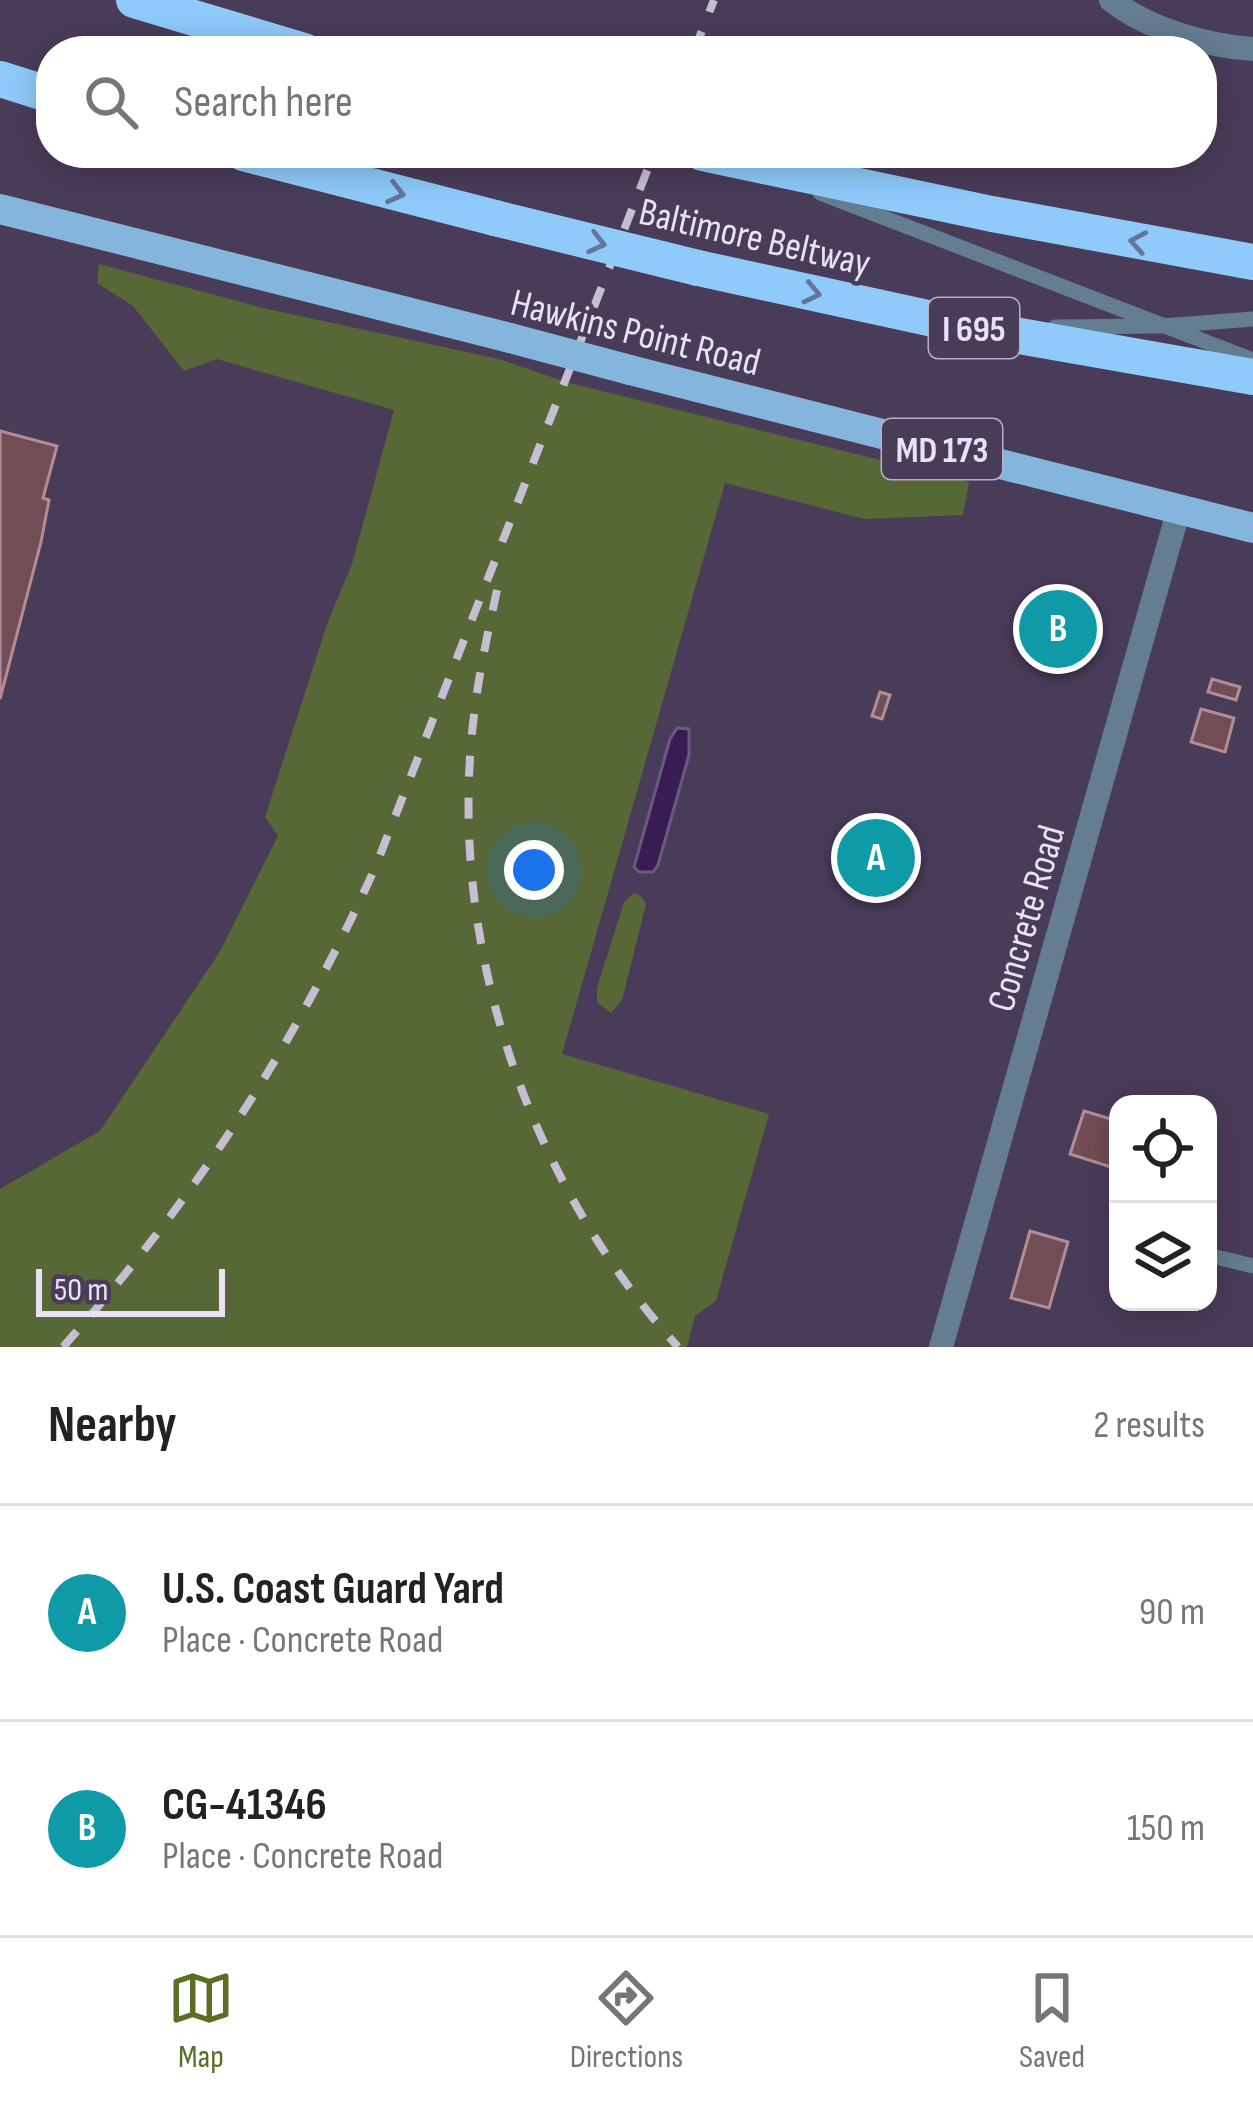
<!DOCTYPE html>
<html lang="en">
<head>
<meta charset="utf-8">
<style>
  :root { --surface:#fff; --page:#f2f2f2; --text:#222; --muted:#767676; --line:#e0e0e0; --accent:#5a6e26 }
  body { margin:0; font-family:"Sofia Sans Condensed",sans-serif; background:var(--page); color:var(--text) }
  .controls { position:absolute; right:36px; bottom:36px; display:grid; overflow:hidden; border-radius:24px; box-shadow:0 6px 30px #0003 }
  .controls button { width:108px; height:108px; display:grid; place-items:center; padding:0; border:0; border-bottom:3px solid var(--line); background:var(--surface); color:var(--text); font:60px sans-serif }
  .scale { position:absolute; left:36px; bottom:30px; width:189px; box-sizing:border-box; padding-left:12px; border:6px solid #e9e2f4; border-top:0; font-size:33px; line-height:42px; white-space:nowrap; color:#e9e2f4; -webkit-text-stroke:9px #493c59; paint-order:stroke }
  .you { position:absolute; left:534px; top:870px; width:42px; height:42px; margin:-30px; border:9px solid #fff; border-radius:50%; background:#1a73e8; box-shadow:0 0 0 18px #1a73e833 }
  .badge { display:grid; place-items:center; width:78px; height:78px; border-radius:50%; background:var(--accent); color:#fff; font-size:39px; font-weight:700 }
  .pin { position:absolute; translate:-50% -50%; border:6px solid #fff; box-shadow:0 3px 12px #0006 }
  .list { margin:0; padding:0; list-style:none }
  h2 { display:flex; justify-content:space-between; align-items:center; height:156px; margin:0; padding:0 48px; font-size:51px }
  h2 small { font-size:39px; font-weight:400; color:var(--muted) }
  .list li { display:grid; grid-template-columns:78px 1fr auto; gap:36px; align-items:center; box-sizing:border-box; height:216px; padding:0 48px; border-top:3px solid var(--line) }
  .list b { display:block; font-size:45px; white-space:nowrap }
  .list p { margin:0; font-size:39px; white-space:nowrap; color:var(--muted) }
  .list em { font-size:39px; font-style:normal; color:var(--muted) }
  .icon { flex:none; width:66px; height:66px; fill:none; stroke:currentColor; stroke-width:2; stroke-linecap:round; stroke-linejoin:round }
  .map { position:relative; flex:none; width:1253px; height:1347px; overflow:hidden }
  .search { position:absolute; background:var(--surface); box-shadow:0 6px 30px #0003; left:36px; right:36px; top:36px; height:132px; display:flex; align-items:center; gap:30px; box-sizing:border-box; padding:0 42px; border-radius:48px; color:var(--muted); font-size:45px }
  .sheet { height:588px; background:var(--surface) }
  nav { display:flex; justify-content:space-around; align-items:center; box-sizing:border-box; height:168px; border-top:3px solid var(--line); background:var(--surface); font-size:33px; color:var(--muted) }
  nav a { display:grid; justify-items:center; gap:6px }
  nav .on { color:var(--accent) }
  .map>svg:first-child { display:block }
  .green { fill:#576735 }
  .water { fill:#371d51; stroke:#6c5882; stroke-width:3 }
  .building { fill:#724d55; stroke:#b48c95; stroke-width:3 }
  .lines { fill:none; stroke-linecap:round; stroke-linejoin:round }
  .service { stroke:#657d91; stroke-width:15 }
  .minor { stroke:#657d91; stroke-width:24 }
  .primary { stroke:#84b5dd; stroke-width:30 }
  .motorway { stroke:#8fcafb; stroke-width:36 }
  .rail { stroke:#c6bed2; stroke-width:8; stroke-dasharray:21 21; stroke-linecap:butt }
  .primary-bridge { stroke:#84b5dd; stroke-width:30 }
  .motorway-bridge { stroke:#8fcafb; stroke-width:36 }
  .oneway { stroke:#65759a }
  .labels { text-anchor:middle; stroke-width:9; stroke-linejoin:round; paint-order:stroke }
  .shield { fill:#493c59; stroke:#b9b0c6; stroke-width:3 }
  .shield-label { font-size:36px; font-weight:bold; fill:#e9e2f4 }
  .street-label { font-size:39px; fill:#e9e2f4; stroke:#493c59 }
</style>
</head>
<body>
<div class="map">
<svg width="1253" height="1347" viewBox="0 0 1253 1347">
  <rect width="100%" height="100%" fill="#493c59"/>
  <!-- green -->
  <g class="green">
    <polygon points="99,264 263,308 499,359 566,382 969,482 963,515 864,519 725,483 562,1054 769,1114 716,1301 695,1316 687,1347 0,1347 0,1189 100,1131 219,953 278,836 265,817 327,624 352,564 394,410 217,359 184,371 133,306 97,283"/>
    <polygon points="634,893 641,896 646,904 622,1000 611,1013 597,1002 597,988 624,902"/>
  </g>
  <!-- water -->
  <polygon class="water" points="677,728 689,729 689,755 658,865 653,872 639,872 634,867 670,739"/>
  <!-- building -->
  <g class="building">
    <polygon points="0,431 57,446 43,498 49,500 41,542 0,699"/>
    <polygon points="1050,609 1070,632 1075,650 1058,642 1040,617"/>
    <polygon points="1212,679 1240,687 1236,700 1208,692"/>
    <polygon points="880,692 890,695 882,719 872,716"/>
    <polygon points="1201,709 1234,718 1225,752 1191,742"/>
    <polygon points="1084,1111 1118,1121 1114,1168 1070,1154"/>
    <polygon points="1030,1231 1068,1242 1049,1308 1011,1298"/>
  </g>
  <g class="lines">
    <!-- service -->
    <g class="service">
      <polyline points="820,193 1253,360"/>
      <polyline points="1055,327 1162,326 1253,319"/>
      <polyline points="1208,1255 1253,1266"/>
    </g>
    <!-- minor -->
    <g class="minor">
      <path d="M1111,0c37,29 95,46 142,49"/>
      <polyline points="941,1347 1179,509"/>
    </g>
    <!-- primary -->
    <g class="primary">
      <polyline points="0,209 510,338"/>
      <polyline points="630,370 1253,528"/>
    </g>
    <!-- motorway -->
    <g class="motorway">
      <polyline points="134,0 304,51"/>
      <polyline points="0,79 51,95"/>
      <polyline points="243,153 495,218"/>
      <polyline points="702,153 992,214 1253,262"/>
      <polyline points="698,268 974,328 1253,377"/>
    </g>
    <!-- rail -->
    <g class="rail">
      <polyline points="694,51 714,0"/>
      <path d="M497,590c-9,42 -18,83 -23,125 -28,226 53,465 204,632"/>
      <path d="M63,1347c134,-151 229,-296 312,-479l279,-715"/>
    </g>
    <!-- primary-bridge -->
    <polyline class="primary-bridge" points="510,338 630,370"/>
    <!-- motorway-bridge -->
    <polyline class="motorway-bridge" points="495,218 698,268"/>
  </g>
  <!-- one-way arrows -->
  <defs><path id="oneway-chevron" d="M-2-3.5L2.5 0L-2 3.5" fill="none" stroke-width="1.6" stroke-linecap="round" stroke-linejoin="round" transform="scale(3)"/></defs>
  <g class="oneway">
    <use href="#oneway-chevron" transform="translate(396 193) rotate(14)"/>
    <use href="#oneway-chevron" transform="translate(1138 242) rotate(-170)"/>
    <use href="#oneway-chevron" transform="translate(597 243) rotate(14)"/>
    <use href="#oneway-chevron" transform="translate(812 293) rotate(12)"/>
  </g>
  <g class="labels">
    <!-- shield labels -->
    <g class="shield">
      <rect x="929" y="298" width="90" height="60" rx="9"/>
      <rect x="882" y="419" width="120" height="60" rx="9"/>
    </g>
    <g class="shield-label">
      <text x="974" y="341">I 695</text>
      <text x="942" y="462">MD 173</text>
    </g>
    <!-- street labels -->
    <g class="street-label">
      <text transform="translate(755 236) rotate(13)" y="14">Baltimore Beltway</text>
      <text transform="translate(636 331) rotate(14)" y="14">Hawkins Point Road</text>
      <text transform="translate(1025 918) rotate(-74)" y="14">Concrete Road</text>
    </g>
  </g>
</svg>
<div class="controls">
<button><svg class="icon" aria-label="locate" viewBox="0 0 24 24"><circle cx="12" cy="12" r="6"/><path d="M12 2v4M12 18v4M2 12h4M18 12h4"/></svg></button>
<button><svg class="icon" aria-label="layers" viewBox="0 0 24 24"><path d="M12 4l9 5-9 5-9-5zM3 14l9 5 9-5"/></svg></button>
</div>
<div class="scale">50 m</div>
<div class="you"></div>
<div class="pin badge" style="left:876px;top:858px;background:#0f9aa8">A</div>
<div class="pin badge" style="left:1058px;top:629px;background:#0f9aa8">B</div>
<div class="search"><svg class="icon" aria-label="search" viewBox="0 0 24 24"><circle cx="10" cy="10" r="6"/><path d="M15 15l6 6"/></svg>Search here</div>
</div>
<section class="sheet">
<h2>Nearby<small>2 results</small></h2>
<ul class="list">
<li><span class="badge" style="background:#0f9aa8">A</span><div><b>U.S. Coast Guard Yard</b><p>Place · Concrete Road</p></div><em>90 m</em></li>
<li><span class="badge" style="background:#0f9aa8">B</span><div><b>CG-41346</b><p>Place · Concrete Road</p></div><em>150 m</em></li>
</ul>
</section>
<nav>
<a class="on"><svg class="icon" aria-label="map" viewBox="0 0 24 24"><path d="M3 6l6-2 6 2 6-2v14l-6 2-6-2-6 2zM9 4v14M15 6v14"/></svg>Map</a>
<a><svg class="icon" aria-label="directions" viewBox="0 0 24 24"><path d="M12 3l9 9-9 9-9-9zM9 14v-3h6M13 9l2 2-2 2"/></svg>Directions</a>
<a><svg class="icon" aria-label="saved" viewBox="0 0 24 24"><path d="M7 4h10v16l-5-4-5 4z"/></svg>Saved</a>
</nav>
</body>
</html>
